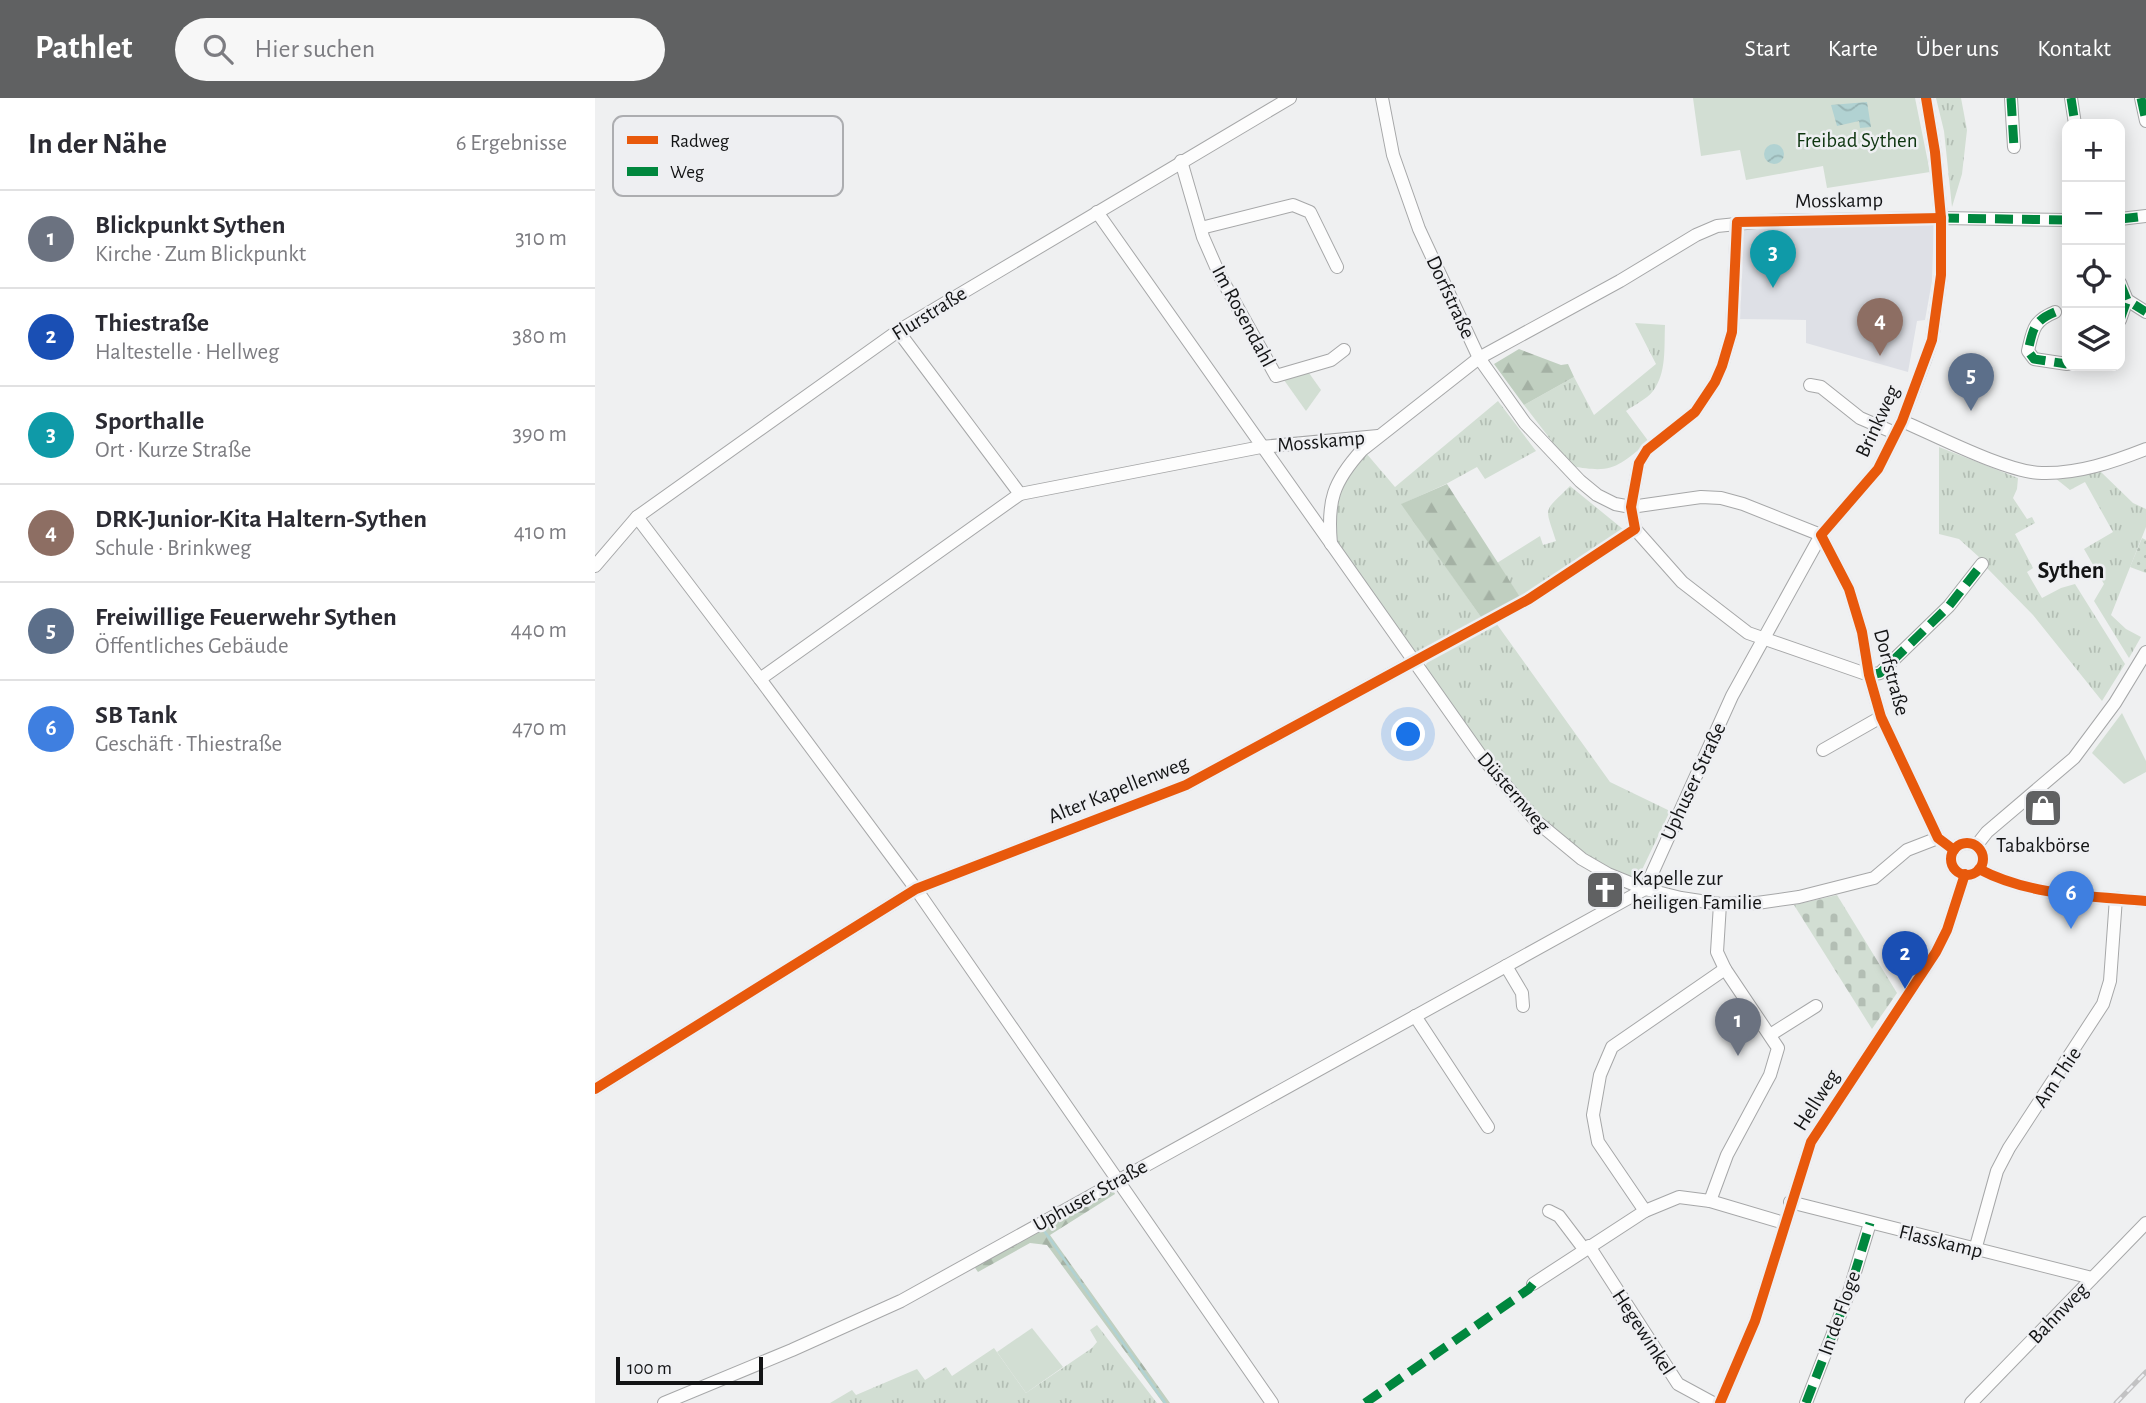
<!DOCTYPE html>
<html lang="de">
<head>
<meta charset="utf-8">
<style>
  :root { --surface:#fff; --page:#f7f7f7; --text:#2b2b33; --muted:#7c7c81; --line:#e1e1e2; --accent:#606162 }
  body { margin:0; font-family:"Alegreya Sans",sans-serif; background:var(--page); color:var(--text) }
  .controls { position:absolute; right:21px; top:21px; display:grid; overflow:hidden; border-radius:14px; box-shadow:0 4px 18px #0003 }
  .controls button { width:63px; height:63px; display:grid; place-items:center; padding:0; border:0; border-bottom:2px solid var(--line); background:var(--surface); color:var(--text); font:35px sans-serif }
  .scale { position:absolute; left:21px; bottom:18px; width:147px; box-sizing:border-box; padding-left:7px; border:4px solid #131415; border-top:0; font-size:19px; line-height:24px; white-space:nowrap; color:#131415; -webkit-text-stroke:5px #eeeff2; paint-order:stroke }
  .you { position:absolute; left:814px; top:637px; width:24px; height:24px; margin:-18px; border:5px solid #fff; border-radius:50%; background:#1a73e8; box-shadow:0 0 0 10px #1a73e833 }
  .badge { display:grid; place-items:center; width:46px; height:46px; border-radius:50%; background:var(--accent); color:#fff; font-size:23px; font-weight:700 }
  .pin { position:absolute; translate:-50% -58px; filter:drop-shadow(0 2px 4px #0008) }
  .pin::after { content:''; position:absolute; top:37px; width:24px; height:21px; background:inherit; clip-path:polygon(0 0,100% 0,50% 100%) }
  .list { margin:0; padding:0; list-style:none }
  h2 { display:flex; justify-content:space-between; align-items:center; height:91px; margin:0; padding:0 28px; font-size:30px }
  h2 small { font-size:23px; font-weight:400; color:var(--muted) }
  .list li { display:grid; grid-template-columns:46px 1fr auto; gap:21px; align-items:center; box-sizing:border-box; height:98px; padding:0 28px; border-top:2px solid var(--line) }
  .list b { display:block; font-size:26px; white-space:nowrap }
  .list p { margin:0; font-size:23px; white-space:nowrap; color:var(--muted) }
  .list em { font-size:23px; font-style:normal; color:var(--muted) }
  .icon { flex:none; width:38px; height:38px; fill:none; stroke:currentColor; stroke-width:2; stroke-linecap:round; stroke-linejoin:round }
  .map { position:relative; flex:none; width:1551px; height:1305px; overflow:hidden }
  header { display:flex; align-items:center; gap:42px; box-sizing:border-box; height:98px; padding:0 35px; background:var(--accent); color:#fff }
  header strong { font-size:33px }
  nav { display:flex; gap:38px; margin-inline-start:auto; font-size:24px }
  .search { width:490px; height:63px; background:var(--page); display:flex; align-items:center; gap:18px; box-sizing:border-box; padding:0 24px; border-radius:38px; color:var(--muted); font-size:26px }
  main { display:flex }
  aside { flex:1; background:var(--surface) }
  .map>svg:first-child { display:block }
  .built { fill:#dee0e6 }
  .grass { fill:url(#grass-tufts) }
  .forest { fill:url(#forest-firs) }
  .cemetery { fill:url(#cemetery-stones) }
  .park { fill:#d2ded3 }
  .garden { fill:url(#garden-dots) }
  .water { fill:url(#water-waves) }
  .lines { fill:none; stroke-linecap:round; stroke-linejoin:round }
  .stream { stroke:#b1d2d2; stroke-width:2.5 }
  .minor-casing { stroke:#a6a7a8; stroke-width:14 }
  .minor { stroke:#fdfdfd; stroke-width:12 }
  .rail-casing { stroke:#c2c2c3; stroke-width:5 }
  .rail { stroke:#eeeff2; stroke-width:2.5; stroke-dasharray:8; stroke-linecap:butt }
  .quiet { stroke:#00873e; stroke-width:9; stroke-dasharray:18 9; stroke-linecap:butt }
  .cycleway-casing { stroke:#eeeff2; stroke-width:15 }
  .cycleway { stroke:#e8590c; stroke-width:10 }
  .labels { text-anchor:middle; stroke-width:5; stroke-linejoin:round; paint-order:stroke }
  .park-label { font-size:21px; fill:#0d350f; stroke:#eeeff2 }
  .street-label { font-size:21px; fill:#131415; stroke:#eeeff2 }
  .poi-label { font-size:21px; fill:#131415; stroke:#eeeff2 }
  .quarter-label { font-size:24px; font-weight:bold; fill:#131415; stroke:#eeeff2 }
  .key { fill:#eeeff2; stroke:#acadb0; stroke-width:2 }
  .key-label { font-size:19px; fill:#131415 }
</style>
</head>
<body>
<header>
<strong>Pathlet</strong>
<div class="search"><svg class="icon" aria-label="search" viewBox="0 0 24 24"><circle cx="10" cy="10" r="6"/><path d="M15 15l6 6"/></svg>Hier suchen</div>
<nav><a>Start</a><a>Karte</a><a>Über uns</a><a>Kontakt</a></nav>
</header>
<main>
<aside>
<h2>In der Nähe<small>6 Ergebnisse</small></h2>
<ul class="list">
<li><span class="badge" style="background:#6b7280">1</span><div><b>Blickpunkt Sythen</b><p>Kirche · Zum Blickpunkt</p></div><em>310 m</em></li>
<li><span class="badge" style="background:#1a4fb4">2</span><div><b>Thiestraße</b><p>Haltestelle · Hellweg</p></div><em>380 m</em></li>
<li><span class="badge" style="background:#0f9aa8">3</span><div><b>Sporthalle</b><p>Ort · Kurze Straße</p></div><em>390 m</em></li>
<li><span class="badge" style="background:#8d6e63">4</span><div><b>DRK-Junior-Kita Haltern-Sythen</b><p>Schule · Brinkweg</p></div><em>410 m</em></li>
<li><span class="badge" style="background:#5c6f8a">5</span><div><b>Freiwillige Feuerwehr Sythen</b><p>Öffentliches Gebäude</p></div><em>440 m</em></li>
<li><span class="badge" style="background:#3f7fe0">6</span><div><b>SB Tank</b><p>Geschäft · Thiestraße</p></div><em>470 m</em></li>
</ul>
</aside>
<div class="map">
<svg width="1551" height="1305" viewBox="0 0 1551 1305">
  <defs>
    <pattern id="grass-tufts" width="24" height="20" patternUnits="userSpaceOnUse" patternTransform="scale(1.75)"><rect width="24" height="20" fill="#d2ded3"/><path d="M3 7l-1-3M5 7V3M7 7l1-3M15 17l-1-3M17 17v-4M19 17l1-3" fill="none" stroke="#b3beb4"/></pattern>
    <pattern id="forest-firs" width="22" height="20" patternUnits="userSpaceOnUse" patternTransform="scale(1.75)"><rect width="22" height="20" fill="#c0cfc0"/><path d="M5 1l3.5 6h-7zM16 11l3.5 6h-7z" fill="#a4b1a4"/></pattern>
    <pattern id="cemetery-stones" width="16" height="16" patternUnits="userSpaceOnUse" patternTransform="scale(1.75)"><rect width="16" height="16" fill="#d2ded3"/><path d="M2 7V4a2 2 0 0 1 4 0v3zM10 15v-3a2 2 0 0 1 4 0v3z" fill="#b3beb4"/></pattern>
    <pattern id="garden-dots" width="8" height="8" patternUnits="userSpaceOnUse" patternTransform="scale(1.75)"><rect width="8" height="8" fill="#d2ded3"/><path d="M2 2h.1M6 6h.1" fill="none" stroke="#b3beb4" stroke-width="1.8" stroke-linecap="round"/></pattern>
    <pattern id="water-waves" width="16" height="10" patternUnits="userSpaceOnUse" patternTransform="scale(1.75)"><rect width="16" height="10" fill="#b1d2d2"/><path d="M0 5q4-4 8 0t8 0" fill="none" stroke="#97b3b3"/></pattern>
  </defs>
  <rect width="100%" height="100%" fill="#eff0f1"/>
  <!-- built -->
  <polygon class="built" points="1339,123 1337,183 1330,222 1322,223 1313,274 1211,245 1211,222 1143,221 1147,134 1154,128"/>
  <!-- grass -->
  <g class="grass">
    <polygon points="1341,0 1366,0 1372,32 1367,76 1357,109 1349,33"/>
    <path d="M1040,225l30,2c-1,21 2,48 -12,66 -6,8 -19,14 -27,20l23,31c-33,25 -35,32 -78,24l-47,-61 50,-28 20,38 62,-51z"/>
    <path d="M903,303l38,50 -51,28 -8,-12 -31,17 -44,20 81,116 -61,34 -9,-2 -72,-101c-15,-41 -1,-67 25,-98l29,34z"/>
    <polygon points="1344,349 1423,380 1422,391 1418,400 1432,421 1437,419 1440,425 1420,436 1438,470 1432,474 1447,500 1466,490 1480,486 1530,566 1507,603 1438,517 1392,470 1384,459 1364,441 1344,436"/>
    <polygon points="1506,374 1538,405 1551,411 1551,429 1516,517 1531,531 1546,539 1534,560 1499,503 1509,486 1489,451 1518,434 1490,384 1475,392 1460,380"/>
    <path d="M975,388l54,44 -102,70 -25,-37 43,-27 3,9 13,-4c-11,-36 -14,-27 14,-55z"/>
    <path d="M901,525l114,159 60,29 -30,63 -11,4c-94,-38 -148,-130 -204,-209l2,-8z"/>
    <polygon points="502,1227 562,1305 235,1305 257,1292 261,1297 322,1271 330,1282 351,1269 357,1278 399,1250 431,1295 497,1250 502,1244 495,1232"/>
  </g>
  <!-- forest -->
  <g class="forest">
    <polygon points="924,251 966,267 973,266 979,279 929,307 899,266"/>
    <polygon points="852,386 927,502 888,522 806,406"/>
    <polygon points="518,1092 520,1096 455,1137 575,1305 568,1305 452,1147 435,1145 383,1174 378,1167 459,1126"/>
  </g>
  <!-- cemetery -->
  <polygon class="cemetery" points="1242,797 1302,895 1277,931 1199,807"/>
  <!-- park -->
  <g class="park">
    <polygon points="1098,0 1320,0 1335,74 1232,90 1228,68 1151,82 1145,52 1106,58"/>
    <polygon points="714,275 726,292 711,313 689,282"/>
    <polygon points="1527,615 1551,663 1551,674 1529,686 1497,655"/>
    <polygon points="437,1230 468,1269 431,1295 402,1254"/>
  </g>
  <!-- garden -->
  <polygon class="garden" points="1547,440 1551,442 1551,475 1535,469"/>
  <!-- water -->
  <g class="water">
    <polygon points="1272,4 1276,29 1265,30 1264,23 1242,28 1236,7"/>
    <circle cx="1179" cy="56" r="10"/>
  </g>
  <g class="lines">
    <!-- stream -->
    <polyline class="stream" points="450,1134 570,1305"/>
    <defs>
      <g id="minor">
        <polyline points="787,0 798,57 824,131 884,260 930,325 985,383 1002,397 1020,406 1036,409 1106,399 1126,400 1148,406 1226,437 1254,491 1267,534 1274,577 1286,619 1343,740 1359,752"/>
        <polyline points="1416,0 1419,49"/>
        <polyline points="1476,0 1480,26"/>
        <polyline points="1546,0 1551,23"/>
        <polyline points="586,63 608,139 625,178 681,278 736,262 749,252"/>
        <polyline points="502,114 886,658 941,723 987,761 1013,776 1050,791 1086,800 1125,806 1162,805 1204,799 1279,780 1312,752 1343,740"/>
        <polyline points="1525,121 1551,118"/>
        <polyline points="1142,124 1137,234 1127,268 1120,284 1100,314 1052,352 1044,365 1036,409 1040,431 1087,484 1153,535 1274,577 1285,575 1354,508 1387,466"/>
        <polyline points="606,130 698,107 715,114 742,169"/>
        <polyline points="1525,185 1532,202 1551,214"/>
        <path d="M1460,214c-22,9 -22,18 -27,39l6,8 33,5"/>
        <polyline points="1525,222 1532,202"/>
        <polyline points="303,233 425,396 666,349 783,338"/>
        <polyline points="1215,287 1226,289 1265,320 1300,335"/>
        <path d="M1307,323c33,14 106,52 140,52 36,1 71,-11 104,-24"/>
        <polyline points="42,419 165,581 425,396"/>
        <path d="M736,446c-4,-43 2,-62 31,-94l117,-92 141,-77 76,-46 21,-9 49,-5 175,-3 126,2"/>
        <polyline points="0,468 42,419 303,233 695,0"/>
        <polyline points="165,581 321,791 677,1305"/>
        <polyline points="1228,652 1286,619"/>
        <circle cx="1372" cy="761" r="16"/>
        <polyline points="1381,748 1392,734 1479,660 1520,605 1551,554"/>
        <path d="M1384,771c51,27 112,27 167,32"/>
        <polyline points="911,868 927,895 928,908"/>
        <polyline points="820,918 893,1029"/>
        <polyline points="1175,937 1221,908"/>
        <polyline points="0,991 321,791 591,687 934,501 1040,431"/>
        <polyline points="1115,1103 1132,1057 1175,977 1183,950 1130,871 1122,854 1125,806"/>
        <polyline points="1195,1104 1497,1180"/>
        <polyline points="954,1113 964,1118 989,1151"/>
        <polyline points="1050,1113 1003,1044 998,1017 1005,977 1017,949 1130,871"/>
        <polyline points="994,1148 1083,1286 1118,1305"/>
        <polyline points="1380,1152 1402,1073 1414,1050 1508,906 1515,883 1521,800"/>
        <polyline points="938,1186 1050,1113 1084,1099 1115,1103 1189,1125"/>
        <polyline points="69,1305 197,1252 306,1203 1050,791 1137,598 1226,437 1283,371 1307,323 1330,262 1337,242 1346,177 1346,120 1340,54 1331,0"/>
        <polyline points="1125,1305 1160,1223 1216,1044 1341,854 1352,832 1370,776"/>
        <polyline points="1211,1305 1254,1194 1275,1125"/>
        <polyline points="1376,1305 1551,1125"/>
      </g>
    </defs>
    <!-- minor casing -->
    <use href="#minor" class="minor-casing"/>
    <!-- minor -->
    <use href="#minor" class="minor"/>
    <defs>
      <polyline id="rail" points="1521,1305 1551,1274"/>
    </defs>
    <!-- rail casing -->
    <use href="#rail" class="rail-casing"/>
    <!-- rail -->
    <use href="#rail" class="rail"/>
    <!-- quiet -->
    <g class="quiet">
      <polyline points="1416,0 1419,49"/>
      <polyline points="1476,0 1480,26"/>
      <polyline points="1546,0 1551,23"/>
      <polyline points="1346,120 1472,122"/>
      <polyline points="1525,121 1551,118"/>
      <polyline points="1525,185 1532,202 1551,214"/>
      <path d="M1460,214c-22,9 -22,18 -27,39l6,8 33,5"/>
      <polyline points="1525,222 1532,202"/>
      <polyline points="1274,577 1285,575 1354,508 1387,466"/>
      <polyline points="770,1305 934,1191 938,1186"/>
      <polyline points="1211,1305 1254,1194 1275,1125"/>
    </g>
    <defs>
      <g id="cycleway">
        <polyline points="1331,0 1340,54 1346,120 1346,177 1337,242 1307,323 1283,371 1226,437 1254,491 1267,534 1274,577 1286,619 1343,740 1359,752"/>
        <circle cx="1372" cy="761" r="16"/>
        <path d="M1384,771c51,27 112,27 167,32"/>
        <polyline points="0,991 321,791 591,687 934,501 1040,431 1036,409 1044,365 1052,352 1100,314 1120,284 1127,268 1137,234 1142,124 1346,120"/>
        <polyline points="1125,1305 1160,1223 1216,1044 1341,854 1352,832 1370,776"/>
      </g>
    </defs>
    <!-- cycleway casing -->
    <use href="#cycleway" class="cycleway-casing"/>
    <!-- cycleway -->
    <use href="#cycleway" class="cycleway"/>
  </g>
  <!-- icons -->
  <defs>
    <symbol id="shop-square" viewBox="-11 -11 22 22"><rect x="-9" y="-9" width="18" height="18" rx="4" fill="#606162" stroke="#eeeff2"/><path d="M-5-2.5h2.3a2.7 3.5 0 0 1 5.4 0H5L5.5 6h-11ZM-1.5-2.5h3a1.5 2.3 0 0 0-3 0Z" fill="#fff"/></symbol>
    <symbol id="church-square" viewBox="-11 -11 22 22"><rect x="-9" y="-9" width="18" height="18" rx="4" fill="#606162" stroke="#eeeff2"/><path d="M-1.2-6h2.4v3.5h3.3v2.4h-3.3V6h-2.4V-.1h-3.3v-2.4h3.3Z" fill="#fff"/></symbol>
  </defs>
  <g fill-rule="evenodd">
    <use href="#shop-square" x="1426" y="688" width="44" height="44"/>
    <use href="#church-square" x="988" y="770" width="44" height="44"/>
  </g>
  <g class="labels">
    <!-- park labels -->
    <g class="park-label">
      <text x="1262" y="49">Freibad Sythen</text>
    </g>
    <!-- street labels -->
    <g class="street-label">
      <text transform="translate(1244 102) rotate(-1)" y="7">Mosskamp</text>
      <text transform="translate(856 199) rotate(65)" y="7">Dorfstraße</text>
      <text transform="translate(334 215) rotate(-32)" y="7">Flurstraße</text>
      <text transform="translate(649 218) rotate(62)" y="7">Im Rosendahl</text>
      <text transform="translate(1282 323) rotate(-65)" y="7">Brinkweg</text>
      <text transform="translate(726 343) rotate(-5)" y="7">Mosskamp</text>
      <text transform="translate(1297 574) rotate(75)" y="7">Dorfstraße</text>
      <text transform="translate(1098 683) rotate(-65)" y="7">Uphuser Straße</text>
      <text transform="translate(523 691) rotate(-22)" y="7">Alter Kapellenweg</text>
      <text transform="translate(919 694) rotate(49)" y="7">Düsternweg</text>
      <text transform="translate(1462 979) rotate(-56)" y="7">Am Thie</text>
      <text transform="translate(1221 1002) rotate(-58)" y="7">Hellweg</text>
      <text transform="translate(495 1097) rotate(-29)" y="7">Uphuser Straße</text>
      <text transform="translate(1346 1143) rotate(14)" y="7">Flasskamp</text>
      <text transform="translate(1244 1215) rotate(-70)" y="7">In de Floge</text>
      <text transform="translate(1463 1215) rotate(-46)" y="7">Bahnweg</text>
      <text transform="translate(1049 1234) rotate(57)" y="7">Hegewinkel</text>
    </g>
    <!-- poi labels -->
    <g class="poi-label">
      <text x="1448" y="754">Tabakbörse</text>
      <text x="1037" y="787" text-anchor="start">Kapelle zur<tspan x="1037" dy="24">heiligen Familie</tspan></text>
    </g>
    <!-- quarter labels -->
    <g class="quarter-label">
      <text x="1476" y="480">Sythen</text>
    </g>
  </g>
  <!-- legend -->
  <rect x="18" y="18" width="230" height="80" rx="10" class="key"/>
  <rect x="32" y="38" width="31" height="8" fill="#e8590c"/>
  <rect x="32" y="69" width="31" height="9" fill="#00873e"/>
  <g class="key-label">
    <text x="75" y="49">Radweg</text>
    <text x="75" y="80">Weg</text>
  </g>
</svg>
<div class="controls">
<button>+</button>
<button>−</button>
<button><svg class="icon" aria-label="locate" viewBox="0 0 24 24"><circle cx="12" cy="12" r="6"/><path d="M12 2v4M12 18v4M2 12h4M18 12h4"/></svg></button>
<button><svg class="icon" aria-label="layers" viewBox="0 0 24 24"><path d="M12 4l9 5-9 5-9-5zM3 14l9 5 9-5"/></svg></button>
</div>
<div class="scale">100 m</div>
<div class="you"></div>
<div class="pin badge" style="left:1143px;top:958px;background:#6b7280">1</div>
<div class="pin badge" style="left:1310px;top:891px;background:#1a4fb4">2</div>
<div class="pin badge" style="left:1178px;top:190px;background:#0f9aa8">3</div>
<div class="pin badge" style="left:1285px;top:258px;background:#8d6e63">4</div>
<div class="pin badge" style="left:1376px;top:313px;background:#5c6f8a">5</div>
<div class="pin badge" style="left:1476px;top:831px;background:#3f7fe0">6</div>
</div>
</main>
</body>
</html>
